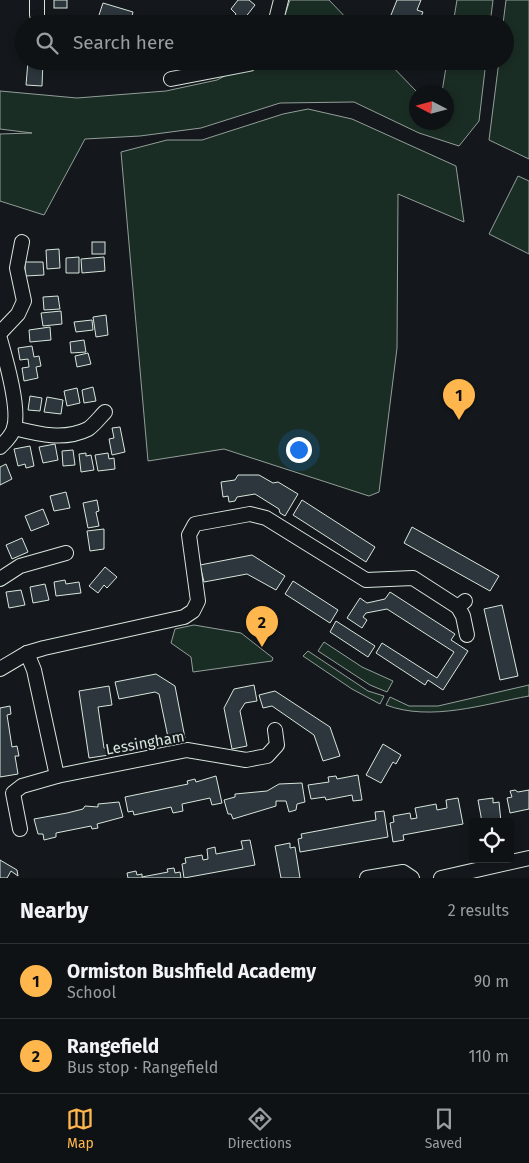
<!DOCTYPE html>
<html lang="en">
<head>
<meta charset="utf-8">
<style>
  :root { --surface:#0f1215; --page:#181b1e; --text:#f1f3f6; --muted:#9b9ea0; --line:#2f3234; --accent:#ffb74d }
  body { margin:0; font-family:"Fira Sans",sans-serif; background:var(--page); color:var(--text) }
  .controls { position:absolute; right:15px; bottom:15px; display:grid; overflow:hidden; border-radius:5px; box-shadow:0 2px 8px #0003 }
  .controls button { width:45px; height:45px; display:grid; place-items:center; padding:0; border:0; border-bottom:1px solid var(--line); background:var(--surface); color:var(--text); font:25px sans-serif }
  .compass { position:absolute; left:409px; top:85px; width:45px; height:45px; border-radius:50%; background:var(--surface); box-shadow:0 2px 8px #0003; rotate:276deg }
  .you { position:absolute; left:298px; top:449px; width:18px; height:18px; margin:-12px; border:4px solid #fff; border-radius:50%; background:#1a73e8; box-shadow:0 0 0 8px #1a73e833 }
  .badge { display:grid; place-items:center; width:32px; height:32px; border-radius:50%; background:var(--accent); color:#111; font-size:16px; font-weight:700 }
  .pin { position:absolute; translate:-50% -41px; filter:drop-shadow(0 1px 2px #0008) }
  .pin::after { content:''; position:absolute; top:26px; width:18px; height:15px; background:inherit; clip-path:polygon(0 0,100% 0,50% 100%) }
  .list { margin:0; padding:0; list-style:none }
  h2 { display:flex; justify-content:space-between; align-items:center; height:65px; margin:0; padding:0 20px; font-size:21px }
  h2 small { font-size:16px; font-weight:400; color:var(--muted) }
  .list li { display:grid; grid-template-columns:32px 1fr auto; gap:15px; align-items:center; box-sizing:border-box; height:75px; padding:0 20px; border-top:1px solid var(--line) }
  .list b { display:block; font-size:19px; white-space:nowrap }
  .list p { margin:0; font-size:16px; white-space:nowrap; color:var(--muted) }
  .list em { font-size:16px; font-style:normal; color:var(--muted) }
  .icon { flex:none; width:28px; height:28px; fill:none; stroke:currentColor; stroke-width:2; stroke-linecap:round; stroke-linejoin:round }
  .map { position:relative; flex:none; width:529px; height:878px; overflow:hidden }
  .search { position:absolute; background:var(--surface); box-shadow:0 2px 8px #0003; left:15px; right:15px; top:15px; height:55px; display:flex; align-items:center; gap:12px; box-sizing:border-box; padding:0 18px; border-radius:28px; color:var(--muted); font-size:19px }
  .sheet { height:215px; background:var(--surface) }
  nav { display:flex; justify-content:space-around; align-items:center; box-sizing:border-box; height:70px; border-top:1px solid var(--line); background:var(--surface); font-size:14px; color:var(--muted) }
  nav a { display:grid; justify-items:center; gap:2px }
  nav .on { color:var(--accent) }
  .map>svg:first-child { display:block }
  .green { fill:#1a2d24; stroke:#939e99 }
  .building { fill:#2c363c; stroke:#d8e6dc }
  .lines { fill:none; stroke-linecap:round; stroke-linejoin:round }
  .minor-casing { stroke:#d8e6dc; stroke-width:16 }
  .minor { stroke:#14181c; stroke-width:14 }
  .labels { text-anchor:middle; stroke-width:4; stroke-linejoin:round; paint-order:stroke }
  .street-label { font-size:15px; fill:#d8e6dc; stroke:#14181c }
</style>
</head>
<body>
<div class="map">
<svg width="529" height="878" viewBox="0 0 529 878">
  <rect width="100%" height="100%" fill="#14181c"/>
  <!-- green -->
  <g class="green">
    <polygon points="290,0 329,0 352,24 282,24"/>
    <polygon points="457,0 493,0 490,24 453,24"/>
    <polygon points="506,0 529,0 529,159 489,140 499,61 505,61 505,24 503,24"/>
    <polygon points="254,61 387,61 417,92 416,122 446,122 446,92 442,92 447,61 486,61 479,121 459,146 419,133 354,102 280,103 201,128 140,136 85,139 44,215 0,201 0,134 32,133 0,129 0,91 77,98 166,91 217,80"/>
    <polygon points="308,109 352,119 456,166 464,222 398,194 397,348 379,492 369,496 224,449 148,461 121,152 167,140 202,140 283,114"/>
    <polygon points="518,176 529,181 529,254 489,234"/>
    <polygon points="194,625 241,633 273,658 272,661 193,672 191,657 171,643 175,629"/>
    <polygon points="324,642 362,667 393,681 387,692 370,685 318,651"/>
    <polygon points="308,651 368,691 384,696 380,704 352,689 303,656"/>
    <path d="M529,685v11c-45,8 -98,26 -143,9l4,-8 19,9h29z"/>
  </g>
  <!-- building -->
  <g class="building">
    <rect x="54" y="0" width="13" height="8"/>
    <polygon points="238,0 249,0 255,5 241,23 234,17 236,14 231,9"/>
    <polygon points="397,0 421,0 417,10 423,12 418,24 399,24 389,20"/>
    <polygon points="103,3 133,12 130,24 109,21 109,24 96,24"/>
    <polygon points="28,61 43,61 42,86 26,85"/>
    <rect x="92" y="242" width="13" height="12"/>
    <polygon points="59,249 60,268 47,269 46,250"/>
    <polygon points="79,257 79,273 66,273 66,258"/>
    <polygon points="104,257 105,271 82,273 81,259"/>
    <polygon points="25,262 43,262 44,275 25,276"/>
    <polygon points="58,296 60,309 44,310 43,297"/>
    <polygon points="61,311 62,324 43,326 41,313"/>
    <polygon points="106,315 108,335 96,337 93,317"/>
    <polygon points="92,320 93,330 76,332 74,322"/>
    <polygon points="50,327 51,340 30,342 29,330"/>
    <polygon points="84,340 86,352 71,353 70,342"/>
    <polygon points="32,346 34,357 39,356 41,366 36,367 38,378 24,381 22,368 29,367 28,359 20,360 18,348"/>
    <polygon points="88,353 91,364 77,367 75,356"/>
    <polygon points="93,387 96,401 84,403 82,390"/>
    <polygon points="77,388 80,403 67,406 64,391"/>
    <polygon points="30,396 42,398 40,411 28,410"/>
    <polygon points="47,397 63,400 61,414 44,412"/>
    <polygon points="120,427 125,452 112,455 109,439 114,438 112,428"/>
    <polygon points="55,444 58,460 43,463 39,447"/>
    <polygon points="30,446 34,466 26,468 25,464 18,466 14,449"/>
    <polygon points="73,450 75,465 63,466 62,451"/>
    <polygon points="86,453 86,456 91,455 94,470 81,472 79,454"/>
    <polygon points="108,453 109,459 114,458 115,469 98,471 95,455"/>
    <polygon points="6,464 12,479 0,485 0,467"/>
    <polygon points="238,475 259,475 273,483 278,482 298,494 285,516 280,513 279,509 255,494 237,497 235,501 229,502 228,496 223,497 221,482 235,480"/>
    <polygon points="66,492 70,508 54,511 50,496"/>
    <polygon points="97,500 99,511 96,512 99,526 88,528 83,503"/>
    <polygon points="302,500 375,547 366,562 293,515"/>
    <polygon points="43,509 49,524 31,531 25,516"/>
    <polygon points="412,527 499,576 490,591 404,543"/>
    <polygon points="104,529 104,549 90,551 87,531"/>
    <polygon points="22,538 28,552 12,559 6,545"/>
    <polygon points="252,555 285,576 276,590 247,574 204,582 200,565"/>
    <polygon points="105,567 117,577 107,588 104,585 98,593 89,586"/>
    <polygon points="65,580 66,584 79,582 81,593 56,596 54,582"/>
    <polygon points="293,581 338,610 330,623 285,594"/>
    <polygon points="45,584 49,600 33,603 30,587"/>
    <polygon points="21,590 25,605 9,608 6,592"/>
    <polygon points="390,592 455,634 451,640 468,651 443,690 428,680 425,685 376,653 382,643 437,678 454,652 387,609 366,613 363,617 367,620 362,628 347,618 360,598 367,603 385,599"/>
    <polygon points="502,605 518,676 500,680 484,609"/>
    <polygon points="336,621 375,646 368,657 330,632"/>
    <polygon points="156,674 175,686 185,738 169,742 159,694 155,692 119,699 115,682"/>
    <polygon points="254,685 257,701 245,703 240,711 247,746 232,749 224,708 234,689"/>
    <polygon points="109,686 112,705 98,707 104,748 108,748 109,755 89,758 79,691"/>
    <polygon points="275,691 330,727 340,756 323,761 314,735 272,706 263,708 259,695"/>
    <polygon points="10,706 11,714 7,715 12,747 17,746 19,756 15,756 18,774 0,777 0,708"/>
    <polygon points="383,744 401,755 396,764 393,762 381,783 366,775"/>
    <polygon points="358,775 362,800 353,801 352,795 326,800 325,797 311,799 308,785 329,782 328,777 336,776 337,779"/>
    <polygon points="216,776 222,803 212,805 210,798 182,804 183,811 173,813 171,807 134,815 133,811 128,812 125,797 188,784 187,781 195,779 196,782"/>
    <polygon points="302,783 305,802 297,804 296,810 289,812 286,801 276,801 276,806 233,819 231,814 228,814 224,800 235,797 235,794 267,791 279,784"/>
    <polygon points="515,790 518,792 529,790 529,809 510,813 507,798 512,797 510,791"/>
    <polygon points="458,798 463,824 403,835 404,840 393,842 390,823 394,822 393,816 410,813 411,819 417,818 415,808 436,804 437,810 447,808 446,800"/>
    <polygon points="493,798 493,803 499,802 501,822 482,822 478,800"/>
    <polygon points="119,802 123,817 97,824 98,828 92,829 91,826 56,833 56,837 44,840 43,834 38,834 34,819 67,813 83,809 85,806 98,807 98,804"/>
    <polygon points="384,811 388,837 300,852 298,839 302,838 301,834 376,820 375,812"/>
    <polygon points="250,840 255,865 184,878 182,864 186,863 185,858 202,855 203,860 208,859 207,849 215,847 216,854 243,849 241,841"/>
    <polygon points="290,843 290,848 295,847 300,878 281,878 275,846"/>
    <polygon points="0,860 17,870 18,876 11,871 7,878 0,878"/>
    <polygon points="174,868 175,873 180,872 181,878 128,878 127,873 136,871 137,875 142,874 142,877 168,872 167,869"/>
  </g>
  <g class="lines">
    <defs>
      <g id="minor">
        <polyline points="37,0 37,15"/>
        <polyline points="275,24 281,0"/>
        <polyline points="171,79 249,64 252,61"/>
        <polyline points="0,333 18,314 24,301 17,268 22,242"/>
        <path d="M0,339c6,21 20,69 14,89 -2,8 -9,14 -14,19"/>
        <path d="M14,428c24,6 50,13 74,1 6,-4 12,-12 17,-17"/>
        <polyline points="0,579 20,566 66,553"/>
        <polyline points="465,601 458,607 463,616 467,635"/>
        <polyline points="27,653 34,670 57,776"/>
        <polyline points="0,669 27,653 44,648 184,617 193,611 198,601 189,535 195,524 250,514 266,518 366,580 413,578 458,607"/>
        <polyline points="20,829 13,793 22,786 57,776 187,750 246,760 267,756 277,745 275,730"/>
        <polyline points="367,878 403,872 412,878"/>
        <polyline points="441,878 529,858"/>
      </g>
    </defs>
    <!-- minor casing -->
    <use href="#minor" class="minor-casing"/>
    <!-- minor -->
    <use href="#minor" class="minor"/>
  </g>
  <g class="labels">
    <!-- street labels -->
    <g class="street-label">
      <text transform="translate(145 743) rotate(-10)" y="5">Lessingham</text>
    </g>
  </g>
</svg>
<div class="controls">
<button><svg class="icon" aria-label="locate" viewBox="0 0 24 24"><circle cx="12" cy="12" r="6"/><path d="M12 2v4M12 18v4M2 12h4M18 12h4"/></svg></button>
</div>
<svg class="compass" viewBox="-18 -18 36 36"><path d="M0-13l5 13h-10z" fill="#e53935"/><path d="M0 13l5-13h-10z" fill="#9b9ea0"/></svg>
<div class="you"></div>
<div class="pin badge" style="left:459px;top:420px">1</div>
<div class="pin badge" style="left:262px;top:647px">2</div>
<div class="search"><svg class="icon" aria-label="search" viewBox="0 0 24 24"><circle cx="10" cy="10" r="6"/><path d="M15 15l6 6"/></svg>Search here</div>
</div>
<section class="sheet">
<h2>Nearby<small>2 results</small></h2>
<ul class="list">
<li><span class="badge">1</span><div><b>Ormiston Bushfield Academy</b><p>School</p></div><em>90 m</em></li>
<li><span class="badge">2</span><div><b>Rangefield</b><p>Bus stop · Rangefield</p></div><em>110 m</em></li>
</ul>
</section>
<nav>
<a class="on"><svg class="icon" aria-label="map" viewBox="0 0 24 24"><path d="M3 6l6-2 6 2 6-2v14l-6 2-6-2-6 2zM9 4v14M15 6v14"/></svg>Map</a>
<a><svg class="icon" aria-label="directions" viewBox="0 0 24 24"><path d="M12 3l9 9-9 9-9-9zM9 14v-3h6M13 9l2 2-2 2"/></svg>Directions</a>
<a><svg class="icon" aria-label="saved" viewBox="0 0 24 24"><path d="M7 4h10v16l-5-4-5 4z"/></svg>Saved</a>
</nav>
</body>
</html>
